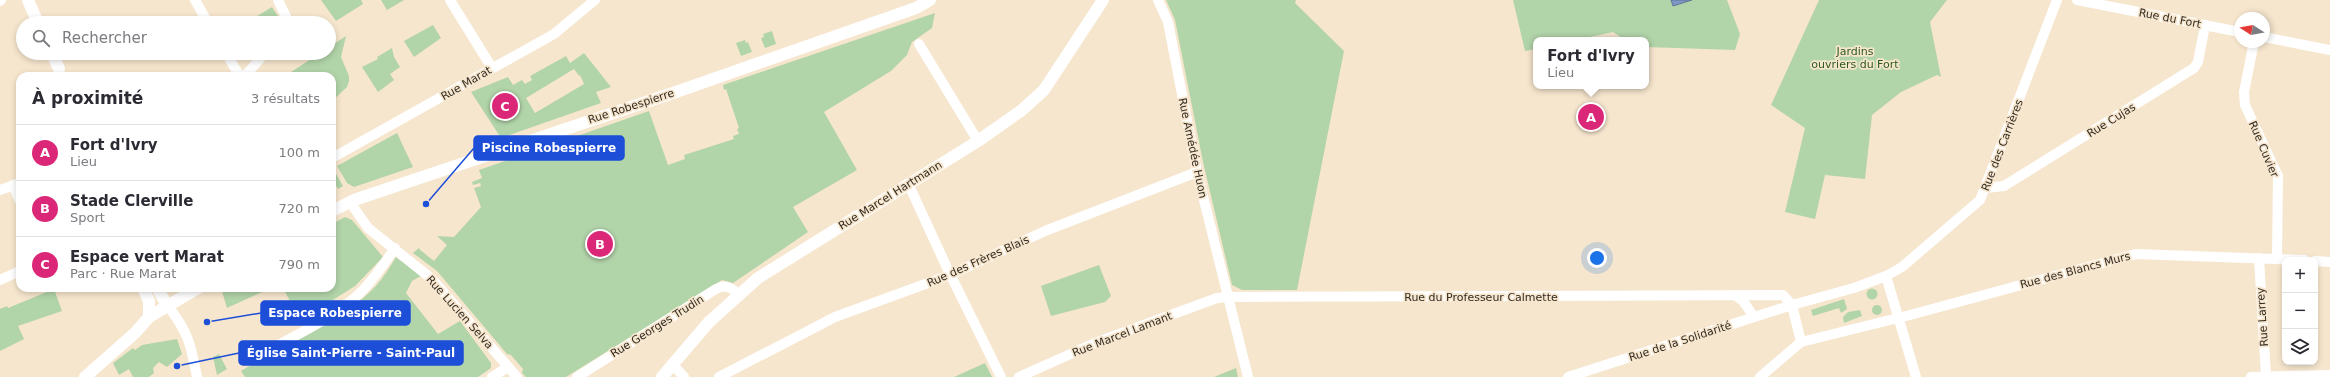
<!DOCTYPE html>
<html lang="fr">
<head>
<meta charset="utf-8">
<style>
  :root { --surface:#fff; --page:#f2f2f3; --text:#2b2b33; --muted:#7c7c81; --line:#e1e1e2; --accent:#db2777 }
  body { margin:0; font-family:"DejaVu Sans",sans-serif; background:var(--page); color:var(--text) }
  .controls { position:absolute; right:12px; bottom:12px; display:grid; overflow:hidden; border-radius:8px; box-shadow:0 2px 6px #0003 }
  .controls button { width:36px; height:36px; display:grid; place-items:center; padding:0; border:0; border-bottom:1px solid var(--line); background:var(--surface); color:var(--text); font:20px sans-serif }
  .compass { position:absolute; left:2234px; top:12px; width:36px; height:36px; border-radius:50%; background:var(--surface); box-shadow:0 2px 6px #0003; rotate:281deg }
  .you { position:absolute; left:1597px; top:258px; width:14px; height:14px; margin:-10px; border:3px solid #fff; border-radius:50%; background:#1a73e8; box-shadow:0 0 0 6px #1a73e833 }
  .badge { display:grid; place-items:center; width:26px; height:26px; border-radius:50%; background:var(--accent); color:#fff; font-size:13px; font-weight:700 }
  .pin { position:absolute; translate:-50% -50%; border:2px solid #fff; box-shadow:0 1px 4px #0006 }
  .popup { position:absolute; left:1533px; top:37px; width:116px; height:52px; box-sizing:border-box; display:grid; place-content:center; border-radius:8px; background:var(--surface); filter:drop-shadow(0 1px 3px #0005); font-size:13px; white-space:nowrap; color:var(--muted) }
  .popup b { font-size:15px; color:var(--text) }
  .popup::after { content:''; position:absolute; left:50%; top:100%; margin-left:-8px; border:8px solid transparent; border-top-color:var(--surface) }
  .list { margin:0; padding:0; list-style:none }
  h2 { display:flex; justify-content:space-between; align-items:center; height:52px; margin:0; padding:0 16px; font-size:17px }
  h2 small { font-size:13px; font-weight:400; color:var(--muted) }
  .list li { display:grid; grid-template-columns:26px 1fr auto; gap:12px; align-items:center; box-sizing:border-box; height:56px; padding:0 16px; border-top:1px solid var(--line) }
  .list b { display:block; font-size:15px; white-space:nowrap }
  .list p { margin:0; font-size:13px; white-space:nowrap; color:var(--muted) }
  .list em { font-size:13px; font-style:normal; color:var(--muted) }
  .icon { flex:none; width:22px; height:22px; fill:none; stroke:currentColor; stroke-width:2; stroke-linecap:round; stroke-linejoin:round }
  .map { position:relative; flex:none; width:2330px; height:377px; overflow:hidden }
  .search { position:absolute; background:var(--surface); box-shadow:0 2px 6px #0003; left:16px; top:16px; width:320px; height:44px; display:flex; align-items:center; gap:10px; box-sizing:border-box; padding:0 14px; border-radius:22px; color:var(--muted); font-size:15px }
  .panel { position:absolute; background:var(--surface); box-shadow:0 2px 6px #0003; left:16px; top:72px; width:320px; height:220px; border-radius:12px }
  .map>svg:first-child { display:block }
  .green { fill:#b2d4a9; fill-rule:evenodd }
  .water { fill:#7a97c5; stroke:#647794 }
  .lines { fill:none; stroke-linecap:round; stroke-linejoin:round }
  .minor { stroke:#fff; stroke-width:10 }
  .major { stroke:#fff; stroke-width:12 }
  .labels { text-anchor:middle; stroke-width:3.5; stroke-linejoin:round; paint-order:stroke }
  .street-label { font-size:11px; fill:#322b22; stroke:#f7e6ce }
  .park-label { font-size:11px; fill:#2b5a1c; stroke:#f7e6ce }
  .leader { fill:none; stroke:#1d4ed8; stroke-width:1.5 }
  .callout-dot { fill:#1d4ed8; stroke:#f7e6ce; stroke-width:1.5 }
  .callout { fill:#1d4ed8; stroke:#1d4ed8; stroke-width:1.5 }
  .callout-label { font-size:12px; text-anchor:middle; font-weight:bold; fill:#fff }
</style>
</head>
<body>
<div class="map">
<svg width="2330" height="377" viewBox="0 0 2330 377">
  <rect width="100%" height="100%" fill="#f7e6ce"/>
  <!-- green -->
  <g class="green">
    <polygon points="321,0 361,0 363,4 336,21"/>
    <polygon points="381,0 404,0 387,10"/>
    <polygon points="1166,0 1296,0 1295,3 1344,51 1297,290 1242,290 1232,285 1203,162 1175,20"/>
    <polygon points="1513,0 1727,0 1740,34 1735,50 1646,47 1646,40 1625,40 1613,32 1576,40 1536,40 1536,49 1525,51"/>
    <polygon points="1819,0 1947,0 1930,22 1941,77 1937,75 1901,92 1872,115 1865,179 1825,175 1815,219 1785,212 1805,128 1771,105"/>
    <polygon points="272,7 280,19 279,23 246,23"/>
    <polygon points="935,13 932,28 912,42 907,55 891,71 824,112 857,170 793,207 808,232 733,283 722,280 566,377 526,377 522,373 523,369 511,355 507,354 437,271 413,253 420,247 419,249 434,261 447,245 437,236 454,237 481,207 474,188 481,186 480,183 473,185 472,182 482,178 479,170 649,111 668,165 685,159 684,155 734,139 733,136 739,134 737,129 739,128 726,89 724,90 723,85"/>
    <polygon points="433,25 441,38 414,57 404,41"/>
    <polygon points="772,31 776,44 765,48 761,38 764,37 763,34"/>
    <polygon points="346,36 341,57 349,76 349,81 347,87 332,101 332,76 289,76 288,74 320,53 329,53 329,47"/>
    <polygon points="745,40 746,43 748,42 752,52 741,56 736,43"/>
    <polygon points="392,48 394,57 400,67 390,74 394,80 378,92 362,67 378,59 377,57"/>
    <path d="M584,53l27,34 -15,5 5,11 -100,35 -30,-46 37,-15 5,8 9,-5 3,4 7,-4 -2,-4 36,-20 4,7zM574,69l5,7 1,-1 4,9 -49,29 -9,-15z"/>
    <polygon points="397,133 413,167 354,187 347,183 337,166"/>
    <polygon points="335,172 343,186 338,189 332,179 332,174"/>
    <polygon points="345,217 352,220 383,257 355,286 306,317 302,311 297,314 283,288 332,288 332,224"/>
    <path d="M396,257l25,19 -9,5 -6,12 32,41 22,-13 31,42v5l-13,9h-233l-4,-6c44,-27 98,-47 134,-84 8,-9 15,-20 21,-30z"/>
    <polygon points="1099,265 1111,296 1105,302 1051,316 1041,286"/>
    <polygon points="221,288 271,288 227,308"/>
    <circle cx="1872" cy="294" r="5.5"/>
    <polygon points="54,289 62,311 18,326 24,339 0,351 0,309 7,306 8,308"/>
    <polygon points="1844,299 1847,309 1841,313 1839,308 1813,316 1811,310"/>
    <circle cx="1877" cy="310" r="5"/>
    <polygon points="1860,310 1862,316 1844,323 1843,317 1848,312"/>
    <polygon points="177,339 182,354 167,367 159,362 153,368 154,373 149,377 133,377 129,369 119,375 113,363 133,348 135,350 142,345"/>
    <polygon points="219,354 227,369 217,375 213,357"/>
    <polygon points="985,363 992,377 953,377 954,377"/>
    <polygon points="1236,368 1238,377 1214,377"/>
  </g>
  <!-- water -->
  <polygon class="water" points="1671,0 1692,0 1673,6"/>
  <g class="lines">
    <!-- minor -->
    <g class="minor">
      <polyline points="195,0 208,23"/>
      <polyline points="278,0 289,23"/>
      <polyline points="450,0 492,68"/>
      <polyline points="1158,0 1168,22 1197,172 1248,377"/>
      <polyline points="2077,0 2240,32"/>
      <polyline points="0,1 1,0"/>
      <polyline points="2264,37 2330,50"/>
      <polyline points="2254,42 2244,92 2245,105 2278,176 2277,258"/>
      <polyline points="919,44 978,141"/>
      <polyline points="226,53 239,75 244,76"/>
      <polyline points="245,76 265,53"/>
      <polyline points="332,158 554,34 595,0"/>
      <polyline points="908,183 948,270 1001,377"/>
      <polyline points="13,185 20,201"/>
      <polyline points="1986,188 2004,186 2194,68 2198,62 2205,25"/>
      <polyline points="0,190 20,183"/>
      <polyline points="350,202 368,228 432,279 517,377"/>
      <polyline points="2259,258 2266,376"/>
      <polyline points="2315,261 2330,262"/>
      <polyline points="1886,276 1916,377"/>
      <polyline points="0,280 20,271"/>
      <polyline points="1736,296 1743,301 1754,317"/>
      <path d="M167,305c21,26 24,40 30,72"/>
      <path d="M256,357c32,-18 79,-39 105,-65 13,-13 23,-28 34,-44"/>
      <polyline points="672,364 684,377"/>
      <polyline points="492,377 508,367"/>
      <path d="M577,377l139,-88c9,-5 15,-2 22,5"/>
      <polyline points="719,377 835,317 950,275 1045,231 1197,172"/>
      <polyline points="1019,377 1095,343 1217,298 1227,297 1783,295 1792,305 1801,342"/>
      <polyline points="1568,377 1792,305 1854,288 1886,276 1902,267 1980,200 2057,0"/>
      <polyline points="1760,377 1801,342 1910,315 2136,254 2305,260"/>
      <polyline points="2251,377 2330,375"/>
    </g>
    <!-- major -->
    <g class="major">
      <polyline points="28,0 38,23"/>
      <polyline points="52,53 59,69"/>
      <polyline points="332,211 354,200 676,92 916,8 930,0"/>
      <polyline points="143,288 149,301 149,317"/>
      <polyline points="157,288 167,305"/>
      <polyline points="85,377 135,333 149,317 198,288"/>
      <polyline points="662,377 709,322 758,278 978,141 1022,110 1044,90 1103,0"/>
    </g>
  </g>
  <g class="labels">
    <!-- street labels -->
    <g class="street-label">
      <text transform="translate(2170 18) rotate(11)" y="4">Rue du Fort</text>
      <text transform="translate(466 83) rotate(-30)" y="4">Rue Marat</text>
      <text transform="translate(631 106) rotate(-18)" y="4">Rue Robespierre</text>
      <text transform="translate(2111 120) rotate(-32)" y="4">Rue Cujas</text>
      <text transform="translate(2002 145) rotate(-69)" y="4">Rue des Carrières</text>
      <text transform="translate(1193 148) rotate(78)" y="4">Rue Amédée Huon</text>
      <text transform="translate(2264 149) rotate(67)" y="4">Rue Cuvier</text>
      <text transform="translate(890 195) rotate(-32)" y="4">Rue Marcel Hartmann</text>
      <text transform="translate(978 261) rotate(-24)" y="4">Rue des Frères Blais</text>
      <text transform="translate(2075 270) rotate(-15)" y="4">Rue des Blancs Murs</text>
      <text x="1481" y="301">Rue du Professeur Calmette</text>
      <text transform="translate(460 312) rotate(48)" y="4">Rue Lucien Selva</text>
      <text transform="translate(2262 317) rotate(-94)" y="4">Rue Larrey</text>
      <text transform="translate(657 326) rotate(-32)" y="4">Rue Georges Trudin</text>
      <text transform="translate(1122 334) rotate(-21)" y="4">Rue Marcel Lamant</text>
      <text transform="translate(1680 341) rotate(-18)" y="4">Rue de la Solidarité</text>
    </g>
    <!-- park labels -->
    <g class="park-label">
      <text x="1855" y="55">Jardins<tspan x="1855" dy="13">ouvriers du Fort</tspan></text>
    </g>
  </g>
  <!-- callouts -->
  <path class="leader" d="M426 204L474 148M207 322L261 313M177 366L239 353"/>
  <g class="callout-dot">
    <circle cx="426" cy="204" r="4"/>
    <circle cx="207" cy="322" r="4"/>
    <circle cx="177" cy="366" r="4"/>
  </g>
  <g class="callout">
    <rect x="474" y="136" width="150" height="24" rx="4"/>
    <rect x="261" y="301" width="149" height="24" rx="4"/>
    <rect x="239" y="341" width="224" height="24" rx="4"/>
  </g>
  <g class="callout-label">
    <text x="549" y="152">Piscine Robespierre</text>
    <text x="335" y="317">Espace Robespierre</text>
    <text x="351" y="357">Église Saint-Pierre - Saint-Paul</text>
  </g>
</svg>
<div class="controls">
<button>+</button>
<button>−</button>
<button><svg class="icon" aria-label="layers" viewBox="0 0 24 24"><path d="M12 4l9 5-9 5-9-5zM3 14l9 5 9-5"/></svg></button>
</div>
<svg class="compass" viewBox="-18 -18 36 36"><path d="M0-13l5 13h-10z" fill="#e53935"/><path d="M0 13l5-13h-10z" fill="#7c7c81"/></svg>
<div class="you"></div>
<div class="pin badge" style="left:1591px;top:117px">A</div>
<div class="popup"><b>Fort d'Ivry</b>Lieu</div>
<div class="pin badge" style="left:600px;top:244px">B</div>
<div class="pin badge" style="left:505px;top:106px">C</div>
<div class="search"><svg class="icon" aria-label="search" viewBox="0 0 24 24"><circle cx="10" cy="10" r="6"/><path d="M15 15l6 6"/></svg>Rechercher</div>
<section class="panel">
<h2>À proximité<small>3 résultats</small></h2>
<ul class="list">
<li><span class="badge">A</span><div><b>Fort d'Ivry</b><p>Lieu</p></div><em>100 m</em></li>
<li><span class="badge">B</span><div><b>Stade Clerville</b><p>Sport</p></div><em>720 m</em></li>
<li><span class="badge">C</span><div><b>Espace vert Marat</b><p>Parc · Rue Marat</p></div><em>790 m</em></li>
</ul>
</section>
</div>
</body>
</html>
